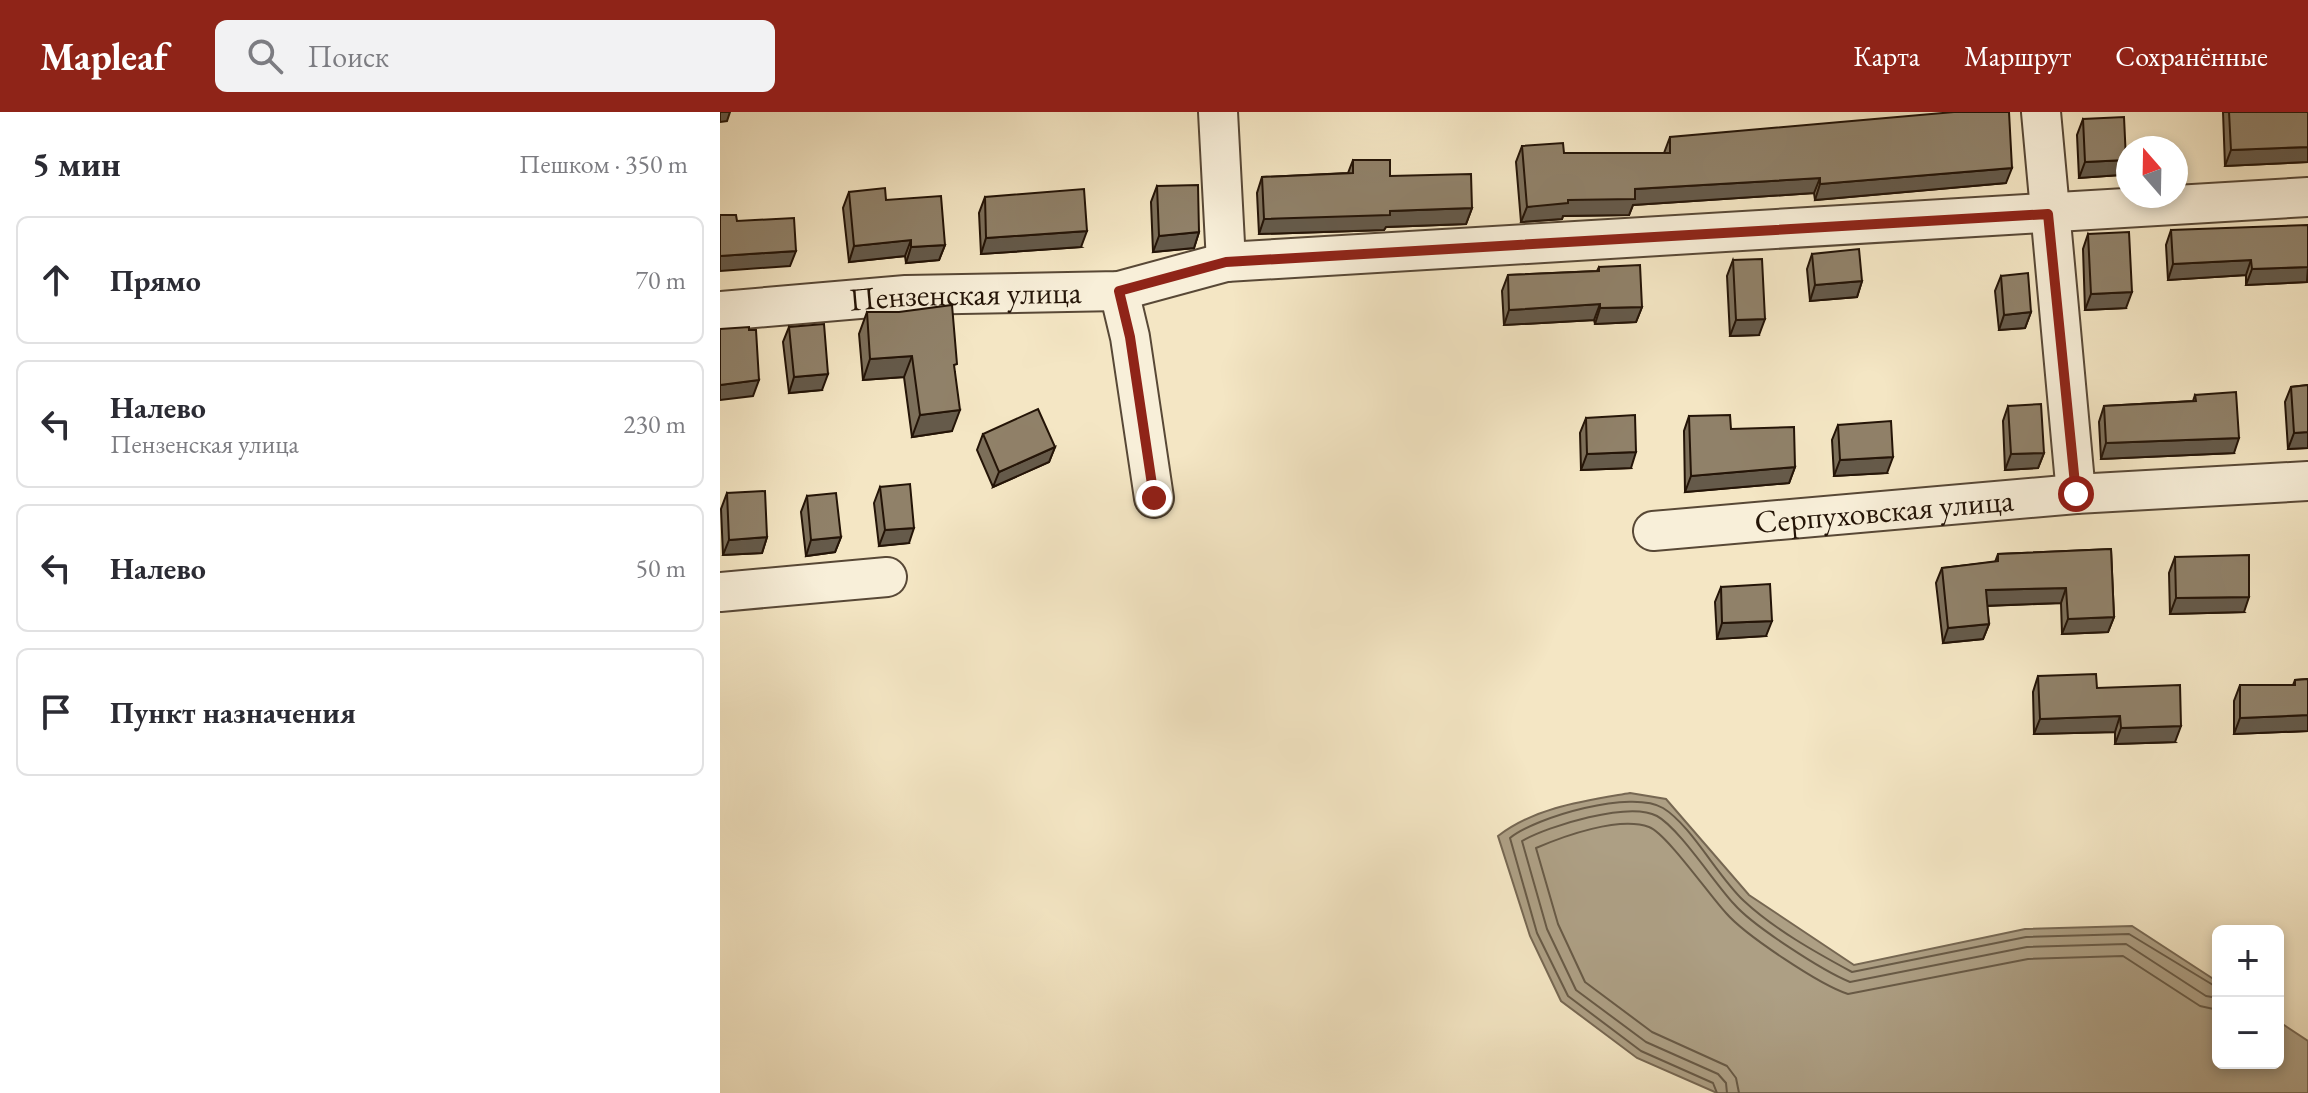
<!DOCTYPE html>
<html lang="ru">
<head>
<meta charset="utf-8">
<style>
  :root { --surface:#fff; --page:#f2f2f3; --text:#2b2b33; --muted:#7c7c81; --line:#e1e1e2; --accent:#8f2418 }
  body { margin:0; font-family:"EB Garamond",serif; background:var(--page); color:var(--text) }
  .controls { position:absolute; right:24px; bottom:24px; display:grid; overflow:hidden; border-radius:12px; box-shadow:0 4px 12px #0003 }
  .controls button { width:72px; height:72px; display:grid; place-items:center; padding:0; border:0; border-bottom:2px solid var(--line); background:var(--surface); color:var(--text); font:40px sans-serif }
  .compass { position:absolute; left:1396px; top:24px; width:72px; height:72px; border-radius:50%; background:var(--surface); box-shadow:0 4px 12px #0003; rotate:340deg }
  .stop { position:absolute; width:24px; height:24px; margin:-18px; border:6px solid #8f2418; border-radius:50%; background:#fff }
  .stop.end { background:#8f2418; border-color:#fff; box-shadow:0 2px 8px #0008 }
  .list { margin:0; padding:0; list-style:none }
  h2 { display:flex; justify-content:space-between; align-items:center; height:104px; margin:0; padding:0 32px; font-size:34px }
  h2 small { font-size:26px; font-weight:400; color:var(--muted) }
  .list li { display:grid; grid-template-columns:52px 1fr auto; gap:24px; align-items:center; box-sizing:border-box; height:128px; margin:0 16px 16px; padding:0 16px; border:2px solid var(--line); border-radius:12px }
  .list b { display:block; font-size:30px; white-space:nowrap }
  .list p { margin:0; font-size:26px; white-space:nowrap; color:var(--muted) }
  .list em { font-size:26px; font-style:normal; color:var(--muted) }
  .icon { flex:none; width:44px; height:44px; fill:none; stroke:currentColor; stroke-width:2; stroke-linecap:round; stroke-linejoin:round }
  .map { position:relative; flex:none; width:1588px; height:981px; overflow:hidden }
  header { display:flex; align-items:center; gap:48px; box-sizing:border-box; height:112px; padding:0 40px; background:var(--accent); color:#fff }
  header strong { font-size:38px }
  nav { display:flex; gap:44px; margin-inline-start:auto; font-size:28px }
  .search { width:560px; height:72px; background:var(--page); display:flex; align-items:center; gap:20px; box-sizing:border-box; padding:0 28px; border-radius:12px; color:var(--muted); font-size:30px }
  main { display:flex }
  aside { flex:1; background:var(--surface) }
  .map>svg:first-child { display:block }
  .water { fill:#ad9f84; stroke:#766752; stroke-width:2 }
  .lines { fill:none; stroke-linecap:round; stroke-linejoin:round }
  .shore { stroke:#685a46; stroke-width:2 }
  .minor-casing { stroke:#584836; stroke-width:42 }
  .minor { stroke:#f8efd9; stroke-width:38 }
  .wall { fill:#7c6f5a; stroke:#241407; stroke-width:2 }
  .shaded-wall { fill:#655a4a; stroke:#241407; stroke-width:2 }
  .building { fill:#908169; stroke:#241407; stroke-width:2 }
  .route { stroke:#8f2418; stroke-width:10 }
  .labels { text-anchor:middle; stroke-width:6; stroke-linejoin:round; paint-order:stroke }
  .street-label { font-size:32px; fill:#241407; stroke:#f8efd9 }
</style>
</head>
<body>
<header>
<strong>Mapleaf</strong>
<div class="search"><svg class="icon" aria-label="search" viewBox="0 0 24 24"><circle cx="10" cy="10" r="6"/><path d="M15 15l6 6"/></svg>Поиск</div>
<nav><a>Карта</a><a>Маршрут</a><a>Сохранённые</a></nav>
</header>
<main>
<aside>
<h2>5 мин<small>Пешком · 350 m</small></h2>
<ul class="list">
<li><svg class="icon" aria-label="ahead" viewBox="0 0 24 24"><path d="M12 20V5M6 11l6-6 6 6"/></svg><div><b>Прямо</b></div><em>70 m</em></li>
<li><svg class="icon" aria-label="left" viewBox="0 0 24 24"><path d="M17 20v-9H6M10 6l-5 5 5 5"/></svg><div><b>Налево</b><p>Пензенская улица</p></div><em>230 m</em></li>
<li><svg class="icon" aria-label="left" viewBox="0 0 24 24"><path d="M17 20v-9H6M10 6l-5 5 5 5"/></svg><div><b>Налево</b></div><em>50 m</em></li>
<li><svg class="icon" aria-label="arrive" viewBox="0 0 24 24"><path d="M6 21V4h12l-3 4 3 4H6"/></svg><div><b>Пункт назначения</b></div></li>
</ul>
</aside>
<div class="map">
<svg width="1588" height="981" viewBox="0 0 1588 981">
  <rect width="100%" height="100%" fill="#f4e6c4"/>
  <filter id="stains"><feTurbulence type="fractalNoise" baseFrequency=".0025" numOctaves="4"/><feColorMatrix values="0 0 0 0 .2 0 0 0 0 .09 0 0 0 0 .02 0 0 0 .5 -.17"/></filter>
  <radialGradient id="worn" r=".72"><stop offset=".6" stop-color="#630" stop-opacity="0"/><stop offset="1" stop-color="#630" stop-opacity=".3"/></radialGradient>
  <!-- water -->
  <path class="water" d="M910,681l36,6 83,96 105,70 171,-36 107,-3 86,56v81h60v-42l30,20v52h-591l-80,-35 -76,-57 -31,-65 -32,-100c38,-29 86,-35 132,-43z"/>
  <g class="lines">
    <!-- shore -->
    <g class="shore">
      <path d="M997,981l-4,-10 -72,-32 -73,-55 -31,-63 -27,-95c26,-21 122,-49 153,-30 28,17 55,69 81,93 30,28 71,51 108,71l174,-35 103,-3 89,54"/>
      <path d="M1007,981l-1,-10 -8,-9 -72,-32 -70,-52 -29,-61 -25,-88c26,-15 107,-40 135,-25 22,12 58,68 77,88 19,22 89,67 116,78l177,-35 99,-3 80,52 12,2"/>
      <path d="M1019,981l-3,-15 -9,-12 -75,-34 -67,-50 -27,-58 -22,-76c28,-12 83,-32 113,-21 17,6 61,69 77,86 19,22 94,72 122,81l180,-35 95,-3 77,50 18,4"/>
    </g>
    <defs>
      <g id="minor">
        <polyline points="498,0 506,150"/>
        <polyline points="1321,0 1356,382"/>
        <polyline points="399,179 410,225 434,386"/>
        <path id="s1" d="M0,199l186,-16 213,-4 107,-29 1082,-65"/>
        <path id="s2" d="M933,419l423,-37 232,-13"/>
        <polyline points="0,480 167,465"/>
      </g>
    </defs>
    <!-- minor casing -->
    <use href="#minor" class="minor-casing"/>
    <!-- minor -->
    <use href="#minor" class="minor"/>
  </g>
  <!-- wall -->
  <g class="wall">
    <polygon points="1503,0 1588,0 1588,50 1505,54"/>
    <polygon points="1363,7 1406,48 1400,63 1359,66 1357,23"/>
    <polygon points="950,25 1286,71 1095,88 1094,81 913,93 909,103 843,104 842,107 801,110 796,50 802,34 844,41 944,41"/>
    <polygon points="633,48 670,64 752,96 746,112 666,115 664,118 539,122 537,81 542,65 628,61"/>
    <polygon points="437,74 479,120 474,136 433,140 431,90"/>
    <polygon points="129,80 166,88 225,133 219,148 186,151 185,144 129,150 123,96"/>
    <polygon points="265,85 361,135 261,142 259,101"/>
    <polygon points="1451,118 1587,170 1526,173 1526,163 1448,168 1446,133"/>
    <polygon points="1368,122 1406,196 1365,198 1363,137"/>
    <polygon points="1092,142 1142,169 1137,185 1090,189 1087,157"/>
    <polygon points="1013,148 1039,223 1010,224 1007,164"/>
    <polygon points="879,155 922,195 916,210 875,212 874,208 784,213 782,179 788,163 877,159"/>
    <polygon points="1281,164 1311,200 1305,216 1279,218 1275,179"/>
    <polygon points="147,200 235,260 232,319 192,325 184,265 143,268 139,222"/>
    <polygon points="69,215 102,278 69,281 63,230"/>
    <polygon points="1588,273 1588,336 1568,337 1565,290 1571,275"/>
    <polygon points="1475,283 1514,341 1381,347 1379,310 1384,294 1473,289"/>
    <polygon points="1288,294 1324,341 1318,356 1285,358 1283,309"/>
    <polygon points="969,304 1011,317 1075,355 1069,371 965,380 964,319"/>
    <polygon points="866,306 911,356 861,358 860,321"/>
    <polygon points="1118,313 1167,361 1114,364 1112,328"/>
    <polygon points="263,322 335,335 329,350 273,375 257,338"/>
    <polygon points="160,375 189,431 159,434 154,391"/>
    <polygon points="7,381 47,425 42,441 3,443 1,397"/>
    <polygon points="87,384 121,425 115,440 86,444 81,400"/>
    <polygon points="1391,437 1394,505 1388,520 1342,522 1341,491 1267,494 1269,512 1263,527 1223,531 1216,471 1222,456 1275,450 1278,442"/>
    <polygon points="1455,445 1524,500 1450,502 1449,461"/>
    <polygon points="1001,475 1046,524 997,527 995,490"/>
    <polygon points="1318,564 1377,576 1455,630 1395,632 1395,620 1314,622 1313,580"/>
    <polygon points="1588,567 1588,619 1514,622 1514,589 1520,573 1573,573 1575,568"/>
  </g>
  <!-- shaded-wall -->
  <g class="shaded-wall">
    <polygon points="0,0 10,0 7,9 0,10"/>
    <polygon points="1588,35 1588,50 1505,54 1511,38"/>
    <polygon points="1406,48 1400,63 1359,66 1365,50"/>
    <polygon points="1292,56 1286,71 1095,88 1100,72"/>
    <polygon points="1100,66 1094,81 913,93 909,103 843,104 842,107 801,110 807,95 915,77"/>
    <polygon points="752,96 746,112 666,115 664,118 539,122 544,107 670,99"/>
    <polygon points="367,119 361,135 261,142 266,126"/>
    <polygon points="479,120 474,136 433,140 439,124"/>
    <polygon points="191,128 185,144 129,150 134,134"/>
    <polygon points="225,133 219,148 186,151 191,135"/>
    <polygon points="76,139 70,154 0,159 0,144"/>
    <polygon points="1531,148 1526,163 1448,168 1453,152"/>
    <polygon points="1588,155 1587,170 1526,173 1532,157"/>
    <polygon points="1142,169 1137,185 1090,189 1095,173"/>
    <polygon points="1412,180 1406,196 1365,198 1371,182"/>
    <polygon points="880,192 874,208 784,213 789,198"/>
    <polygon points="922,195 916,210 875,212 880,196"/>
    <polygon points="1311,200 1305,216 1279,218 1284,203"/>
    <polygon points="1045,207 1039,223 1010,224 1016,208"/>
    <polygon points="192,244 184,265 143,268 150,247"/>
    <polygon points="108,262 102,278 69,281 74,265"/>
    <polygon points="39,268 33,284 0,288 0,273"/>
    <polygon points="240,298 232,319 192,325 200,303"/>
    <polygon points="1588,320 1588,336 1568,337 1574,321"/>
    <polygon points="1519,326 1514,341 1381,347 1386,331"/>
    <polygon points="335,335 329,350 273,375 279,360"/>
    <polygon points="916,340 911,356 861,358 867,342"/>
    <polygon points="1324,341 1318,356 1285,358 1291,342"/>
    <polygon points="1173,345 1167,361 1114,364 1120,348"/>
    <polygon points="1075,355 1069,371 965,380 971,364"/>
    <polygon points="194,416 189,431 159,434 165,418"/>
    <polygon points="47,425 42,441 3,443 9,428"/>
    <polygon points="121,425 115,440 86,444 91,428"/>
    <polygon points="1346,476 1341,491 1260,494 1266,478"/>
    <polygon points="1529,485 1524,500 1450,502 1456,486"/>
    <polygon points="1394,505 1388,520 1342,522 1348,507"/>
    <polygon points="1052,509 1046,524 997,527 1002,511"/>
    <polygon points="1269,512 1263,527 1223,531 1228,516"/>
    <polygon points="1588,603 1588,619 1514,622 1520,606"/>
    <polygon points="1400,604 1395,620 1314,622 1320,607"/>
    <polygon points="1461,614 1455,630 1395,632 1401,616"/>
  </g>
  <!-- building -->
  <g class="building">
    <polygon points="1234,0 1289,0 1292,56 1100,72 1100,66 915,77 915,87 848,88 848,91 807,95 802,34 843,31 844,41 950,41 950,25"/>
    <polygon points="1509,0 1588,0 1588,35 1511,38"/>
    <polygon points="1404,5 1406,48 1365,50 1363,7"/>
    <polygon points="633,48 670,48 670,64 751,62 752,96 670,99 670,103 544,107 542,65 633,61"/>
    <polygon points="478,73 479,120 439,124 437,74"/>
    <polygon points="165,76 166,88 221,84 225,133 191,135 191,128 134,134 129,80"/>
    <polygon points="364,77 367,119 266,126 265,85"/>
    <polygon points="0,103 16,103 17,109 74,106 76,139 0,144"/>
    <polygon points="1588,113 1588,155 1532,157 1531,148 1453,152 1451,118"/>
    <polygon points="1409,120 1412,180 1371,182 1368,122"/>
    <polygon points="1139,137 1142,169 1095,173 1092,142"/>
    <polygon points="1042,147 1045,207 1016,208 1013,148"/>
    <polygon points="920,153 922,195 880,196 880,192 789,198 788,163 879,159 879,155"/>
    <polygon points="1308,161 1311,200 1284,203 1281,164"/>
    <polygon points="232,193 237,252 234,253 240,298 200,303 192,244 150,247 147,200 179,200"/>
    <polygon points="104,212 108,262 74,265 69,215"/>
    <polygon points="29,215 29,218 36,218 39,268 0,273 0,217"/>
    <polygon points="1588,273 1588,320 1574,321 1571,275"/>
    <polygon points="1516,280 1519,326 1386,331 1384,294 1476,289 1475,283"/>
    <polygon points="1321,292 1324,341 1291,342 1288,294"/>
    <polygon points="318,297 335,335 279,360 263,322"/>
    <polygon points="915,303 916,340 867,342 866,306"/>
    <polygon points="1010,303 1011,317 1074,315 1075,355 971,364 969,304"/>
    <polygon points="1171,309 1173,345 1120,348 1118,313"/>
    <polygon points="190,372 194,416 165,418 160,375"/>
    <polygon points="45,379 47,425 9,428 7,381"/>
    <polygon points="116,381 121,425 91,428 87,384"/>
    <polygon points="1391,437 1394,505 1348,507 1346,476 1266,478 1269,512 1228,516 1222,456 1278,449 1278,442"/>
    <polygon points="1529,443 1529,485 1456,486 1455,445"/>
    <polygon points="1050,472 1052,509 1002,511 1001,475"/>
    <polygon points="1376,562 1377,576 1460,573 1461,614 1401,616 1400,604 1320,607 1318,564"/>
    <polygon points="1588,567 1588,603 1520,606 1520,573 1575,573 1575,568"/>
  </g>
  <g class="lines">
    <!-- route -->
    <polyline class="route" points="434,386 410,225 399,179 506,150 1328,102 1356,382"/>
  </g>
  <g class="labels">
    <!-- street labels -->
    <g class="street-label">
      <text dy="11" stroke="none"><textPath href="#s1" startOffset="246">Пензенская улица</textPath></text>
      <text dy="11" stroke="none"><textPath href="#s2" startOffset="232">Серпуховская улица</textPath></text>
    </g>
  </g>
  <rect width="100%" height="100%" filter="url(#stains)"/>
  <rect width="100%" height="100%" fill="url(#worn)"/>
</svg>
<div class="controls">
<button>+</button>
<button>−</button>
</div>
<svg class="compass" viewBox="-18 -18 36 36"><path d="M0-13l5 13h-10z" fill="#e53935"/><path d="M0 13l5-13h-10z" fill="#7c7c81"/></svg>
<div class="stop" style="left:1356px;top:382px"></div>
<div class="stop end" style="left:434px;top:386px"></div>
</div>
</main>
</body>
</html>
